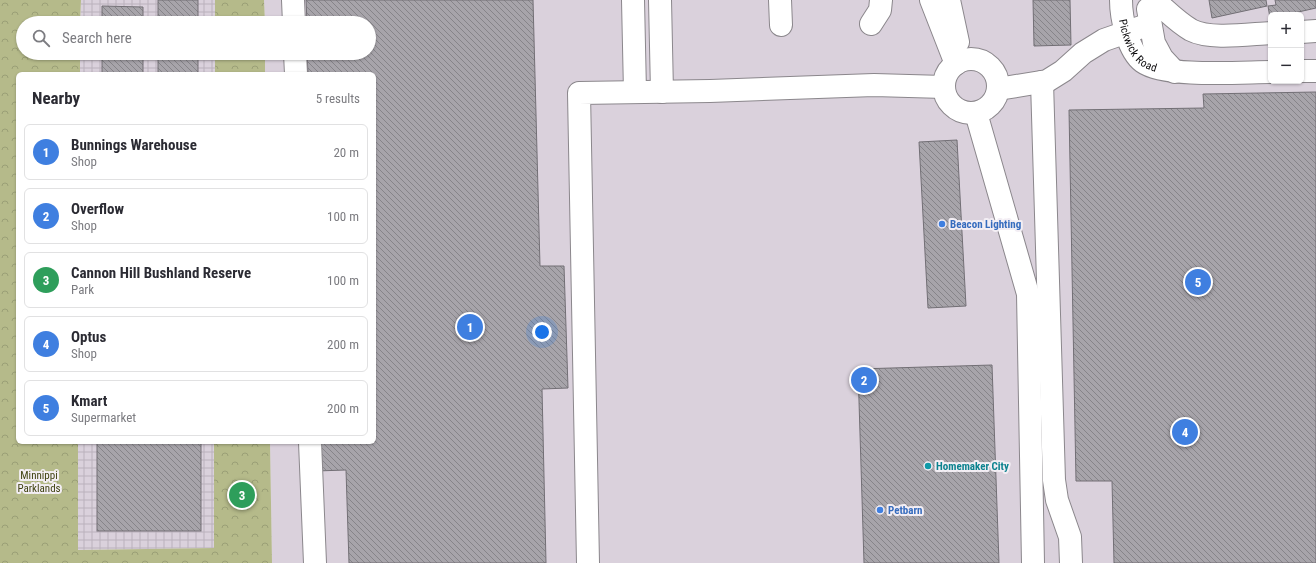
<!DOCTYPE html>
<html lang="en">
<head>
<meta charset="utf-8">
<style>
  :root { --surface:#fff; --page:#f7f7f7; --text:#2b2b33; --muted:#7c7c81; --line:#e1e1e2; --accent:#8f1979 }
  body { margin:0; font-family:"Roboto Condensed",sans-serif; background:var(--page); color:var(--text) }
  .controls { position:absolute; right:12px; top:12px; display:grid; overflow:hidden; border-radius:6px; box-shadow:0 1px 3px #0004 }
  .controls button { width:36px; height:36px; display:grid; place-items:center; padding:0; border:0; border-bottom:1px solid var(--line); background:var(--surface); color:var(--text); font:20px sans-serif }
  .you { position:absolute; left:542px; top:332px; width:14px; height:14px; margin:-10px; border:3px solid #fff; border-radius:50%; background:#1a73e8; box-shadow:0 0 0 6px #1a73e833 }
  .badge { display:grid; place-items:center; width:26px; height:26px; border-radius:50%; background:var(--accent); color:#fff; font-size:13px; font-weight:700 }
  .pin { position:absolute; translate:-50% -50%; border:2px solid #fff; box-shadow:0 1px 4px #0006 }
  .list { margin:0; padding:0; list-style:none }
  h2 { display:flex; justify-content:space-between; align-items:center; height:52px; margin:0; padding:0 16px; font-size:17px }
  h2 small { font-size:13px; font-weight:400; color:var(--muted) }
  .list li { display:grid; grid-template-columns:26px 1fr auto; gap:12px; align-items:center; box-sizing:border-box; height:56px; margin:0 8px 8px; padding:0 8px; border:1px solid var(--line); border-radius:6px }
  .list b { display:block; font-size:15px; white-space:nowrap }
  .list p { margin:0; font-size:13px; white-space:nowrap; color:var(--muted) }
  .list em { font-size:13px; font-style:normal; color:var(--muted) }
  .icon { flex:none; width:22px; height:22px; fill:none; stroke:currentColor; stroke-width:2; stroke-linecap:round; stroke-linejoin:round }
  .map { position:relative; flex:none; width:1316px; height:563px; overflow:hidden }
  .search { position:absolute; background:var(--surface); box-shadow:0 1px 3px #0004; left:16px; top:16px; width:360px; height:44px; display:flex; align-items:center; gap:10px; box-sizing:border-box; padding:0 14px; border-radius:22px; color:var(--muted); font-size:15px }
  .panel { position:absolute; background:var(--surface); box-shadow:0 1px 3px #0004; left:16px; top:72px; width:360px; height:372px; border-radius:6px }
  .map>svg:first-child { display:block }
  .built { fill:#dad1dc; fill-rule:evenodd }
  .industrial { fill:url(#industrial-grid) }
  .forest { fill:url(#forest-crowns) }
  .building { fill:url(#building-back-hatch); stroke:#726f75 }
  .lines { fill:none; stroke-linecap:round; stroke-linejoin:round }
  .minor-casing { stroke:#8b878c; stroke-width:24 }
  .minor { stroke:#fff; stroke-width:22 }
  .shop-dot { fill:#3f7fe0; stroke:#f3eef4; stroke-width:1.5 }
  .culture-dot { fill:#0f9aa8; stroke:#f3eef4; stroke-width:1.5 }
  .labels { text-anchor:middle; stroke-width:4; stroke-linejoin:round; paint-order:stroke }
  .street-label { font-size:11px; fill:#0d0c0e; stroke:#f3eef4 }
  .shop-label { font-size:11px; font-weight:bold; fill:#366cbe; stroke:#f3eef4; text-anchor:start }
  .culture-label { font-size:11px; font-weight:bold; fill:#0d838f; stroke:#f3eef4; text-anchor:start }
  .park-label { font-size:11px; fill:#3f4211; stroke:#f3eef4 }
</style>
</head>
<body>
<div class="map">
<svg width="1316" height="563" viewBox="0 0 1316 563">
  <defs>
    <pattern id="industrial-grid" width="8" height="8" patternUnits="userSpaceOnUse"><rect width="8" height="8" fill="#dad1dc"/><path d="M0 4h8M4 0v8" fill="none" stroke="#bab2bc"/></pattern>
    <pattern id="forest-crowns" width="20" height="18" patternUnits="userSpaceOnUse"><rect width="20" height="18" fill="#b5ba8a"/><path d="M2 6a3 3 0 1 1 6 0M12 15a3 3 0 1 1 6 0" fill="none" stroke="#9a9f76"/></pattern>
    <pattern id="building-back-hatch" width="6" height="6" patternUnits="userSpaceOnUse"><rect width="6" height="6" fill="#a7a4aa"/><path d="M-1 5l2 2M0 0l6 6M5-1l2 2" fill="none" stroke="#868489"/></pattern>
  </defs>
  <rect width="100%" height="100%" fill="#e6e1e7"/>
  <!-- built -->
  <path class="built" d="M264,0h1052v563h-1044l-2,-121h104v-368h-109v-21h104v-30h-104zM1271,15h30v66h-30z"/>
  <!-- industrial -->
  <g class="industrial">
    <polygon points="81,0 215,0 215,23 80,23"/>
    <rect x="80" y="53" width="135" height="21"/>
    <polygon points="78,442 214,442 214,548 77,550"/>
  </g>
  <!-- forest -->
  <g class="forest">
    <polygon points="0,0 81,0 80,23 23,23 23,53 80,53 80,74 18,74 18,442 78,442 78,550 214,548 214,442 270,442 272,563 0,563"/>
    <polygon points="215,0 264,0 265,23 215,23"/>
    <rect x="215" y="53" width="50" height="21"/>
  </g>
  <!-- building -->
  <g class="building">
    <rect x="158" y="0" width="40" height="23"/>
    <polygon points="306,0 533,0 540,266 564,266 568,388 542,389 546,563 349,563 346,470 316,471 316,442 374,442 374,74 308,74 307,53 369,53 369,23 307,23"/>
    <polygon points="1033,0 1070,0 1071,45 1034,46"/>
    <polygon points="1209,0 1266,0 1267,6 1212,18"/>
    <polygon points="1275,0 1316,0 1316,8 1285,15 1271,15 1270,18 1268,6 1276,5"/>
    <polygon points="102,6 143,7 143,23 102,23"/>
    <rect x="102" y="53" width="41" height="21"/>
    <rect x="158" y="53" width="40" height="21"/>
    <polygon points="1316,92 1316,563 1114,563 1112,481 1076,481 1069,110 1204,108 1203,94"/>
    <polygon points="957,140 966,306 928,308 919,142"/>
    <polygon points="992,365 999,563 864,563 858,369"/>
    <rect x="97" y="442" width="104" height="89"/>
  </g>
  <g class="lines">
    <defs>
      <g id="minor">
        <polyline points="293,0 294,23"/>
        <polyline points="633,0 635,92"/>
        <polyline points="660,0 662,92"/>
        <polyline points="780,0 781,25"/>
        <polyline points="931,0 956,64"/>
        <polyline points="949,0 958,42"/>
        <path id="s1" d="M1121,0c0,18 7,51 22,62 22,16 100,10 128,10"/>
        <path d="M1154,0c12,10 23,22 37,30 19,10 58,4 80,3"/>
        <polyline points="1148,9 1154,43 1162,58 1175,72"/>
        <polyline points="871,24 880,10 881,0"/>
        <polyline points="1301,32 1316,31"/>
        <polyline points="295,53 296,74"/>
        <circle cx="971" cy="86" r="27"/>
        <polyline points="1301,71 1316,71"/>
        <polyline points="1042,82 1054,480 1057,500 1070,537 1071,563"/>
        <polyline points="998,89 1047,81 1063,71 1083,53 1104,40 1150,24"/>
        <polyline points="976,113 1028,294 1033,563"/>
        <polyline points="310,442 315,563"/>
        <polyline points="588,563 579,93 710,91 874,85 944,87"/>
      </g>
    </defs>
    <!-- minor casing -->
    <use href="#minor" class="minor-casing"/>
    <!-- minor -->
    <use href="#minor" class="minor"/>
  </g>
  <!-- markers -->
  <g class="shop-dot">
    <circle cx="942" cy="224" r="4"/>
    <circle cx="880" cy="510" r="4"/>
  </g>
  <circle class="culture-dot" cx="928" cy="466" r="4"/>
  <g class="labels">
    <!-- street labels -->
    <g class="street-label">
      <text dy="4" stroke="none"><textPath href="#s1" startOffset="51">Pickwick Road</textPath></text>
    </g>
    <!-- shop labels -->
    <g class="shop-label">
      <text x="950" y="228">Beacon Lighting</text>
      <text x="888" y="514">Petbarn</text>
    </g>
    <!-- culture labels -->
    <g class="culture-label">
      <text x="936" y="470">Homemaker City</text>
    </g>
    <!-- park labels -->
    <g class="park-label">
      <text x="39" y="479">Minnippi<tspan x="39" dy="13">Parklands</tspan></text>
    </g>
  </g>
</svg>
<div class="controls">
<button>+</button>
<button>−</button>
</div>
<div class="you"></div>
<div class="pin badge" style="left:470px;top:327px;background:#3f7fe0">1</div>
<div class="pin badge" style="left:864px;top:380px;background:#3f7fe0">2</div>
<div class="pin badge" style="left:242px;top:495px;background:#2e9e5b">3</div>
<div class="pin badge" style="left:1185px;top:432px;background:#3f7fe0">4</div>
<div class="pin badge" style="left:1198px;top:282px;background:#3f7fe0">5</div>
<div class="search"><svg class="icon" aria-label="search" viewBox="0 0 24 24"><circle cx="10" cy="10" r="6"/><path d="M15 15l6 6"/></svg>Search here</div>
<section class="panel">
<h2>Nearby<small>5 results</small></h2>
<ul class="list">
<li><span class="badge" style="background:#3f7fe0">1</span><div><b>Bunnings Warehouse</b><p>Shop</p></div><em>20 m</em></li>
<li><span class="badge" style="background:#3f7fe0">2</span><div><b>Overflow</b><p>Shop</p></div><em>100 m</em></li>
<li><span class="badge" style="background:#2e9e5b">3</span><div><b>Cannon Hill Bushland Reserve</b><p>Park</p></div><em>100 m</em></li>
<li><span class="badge" style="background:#3f7fe0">4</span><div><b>Optus</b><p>Shop</p></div><em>200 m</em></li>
<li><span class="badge" style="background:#3f7fe0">5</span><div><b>Kmart</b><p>Supermarket</p></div><em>200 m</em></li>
</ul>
</section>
</div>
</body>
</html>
